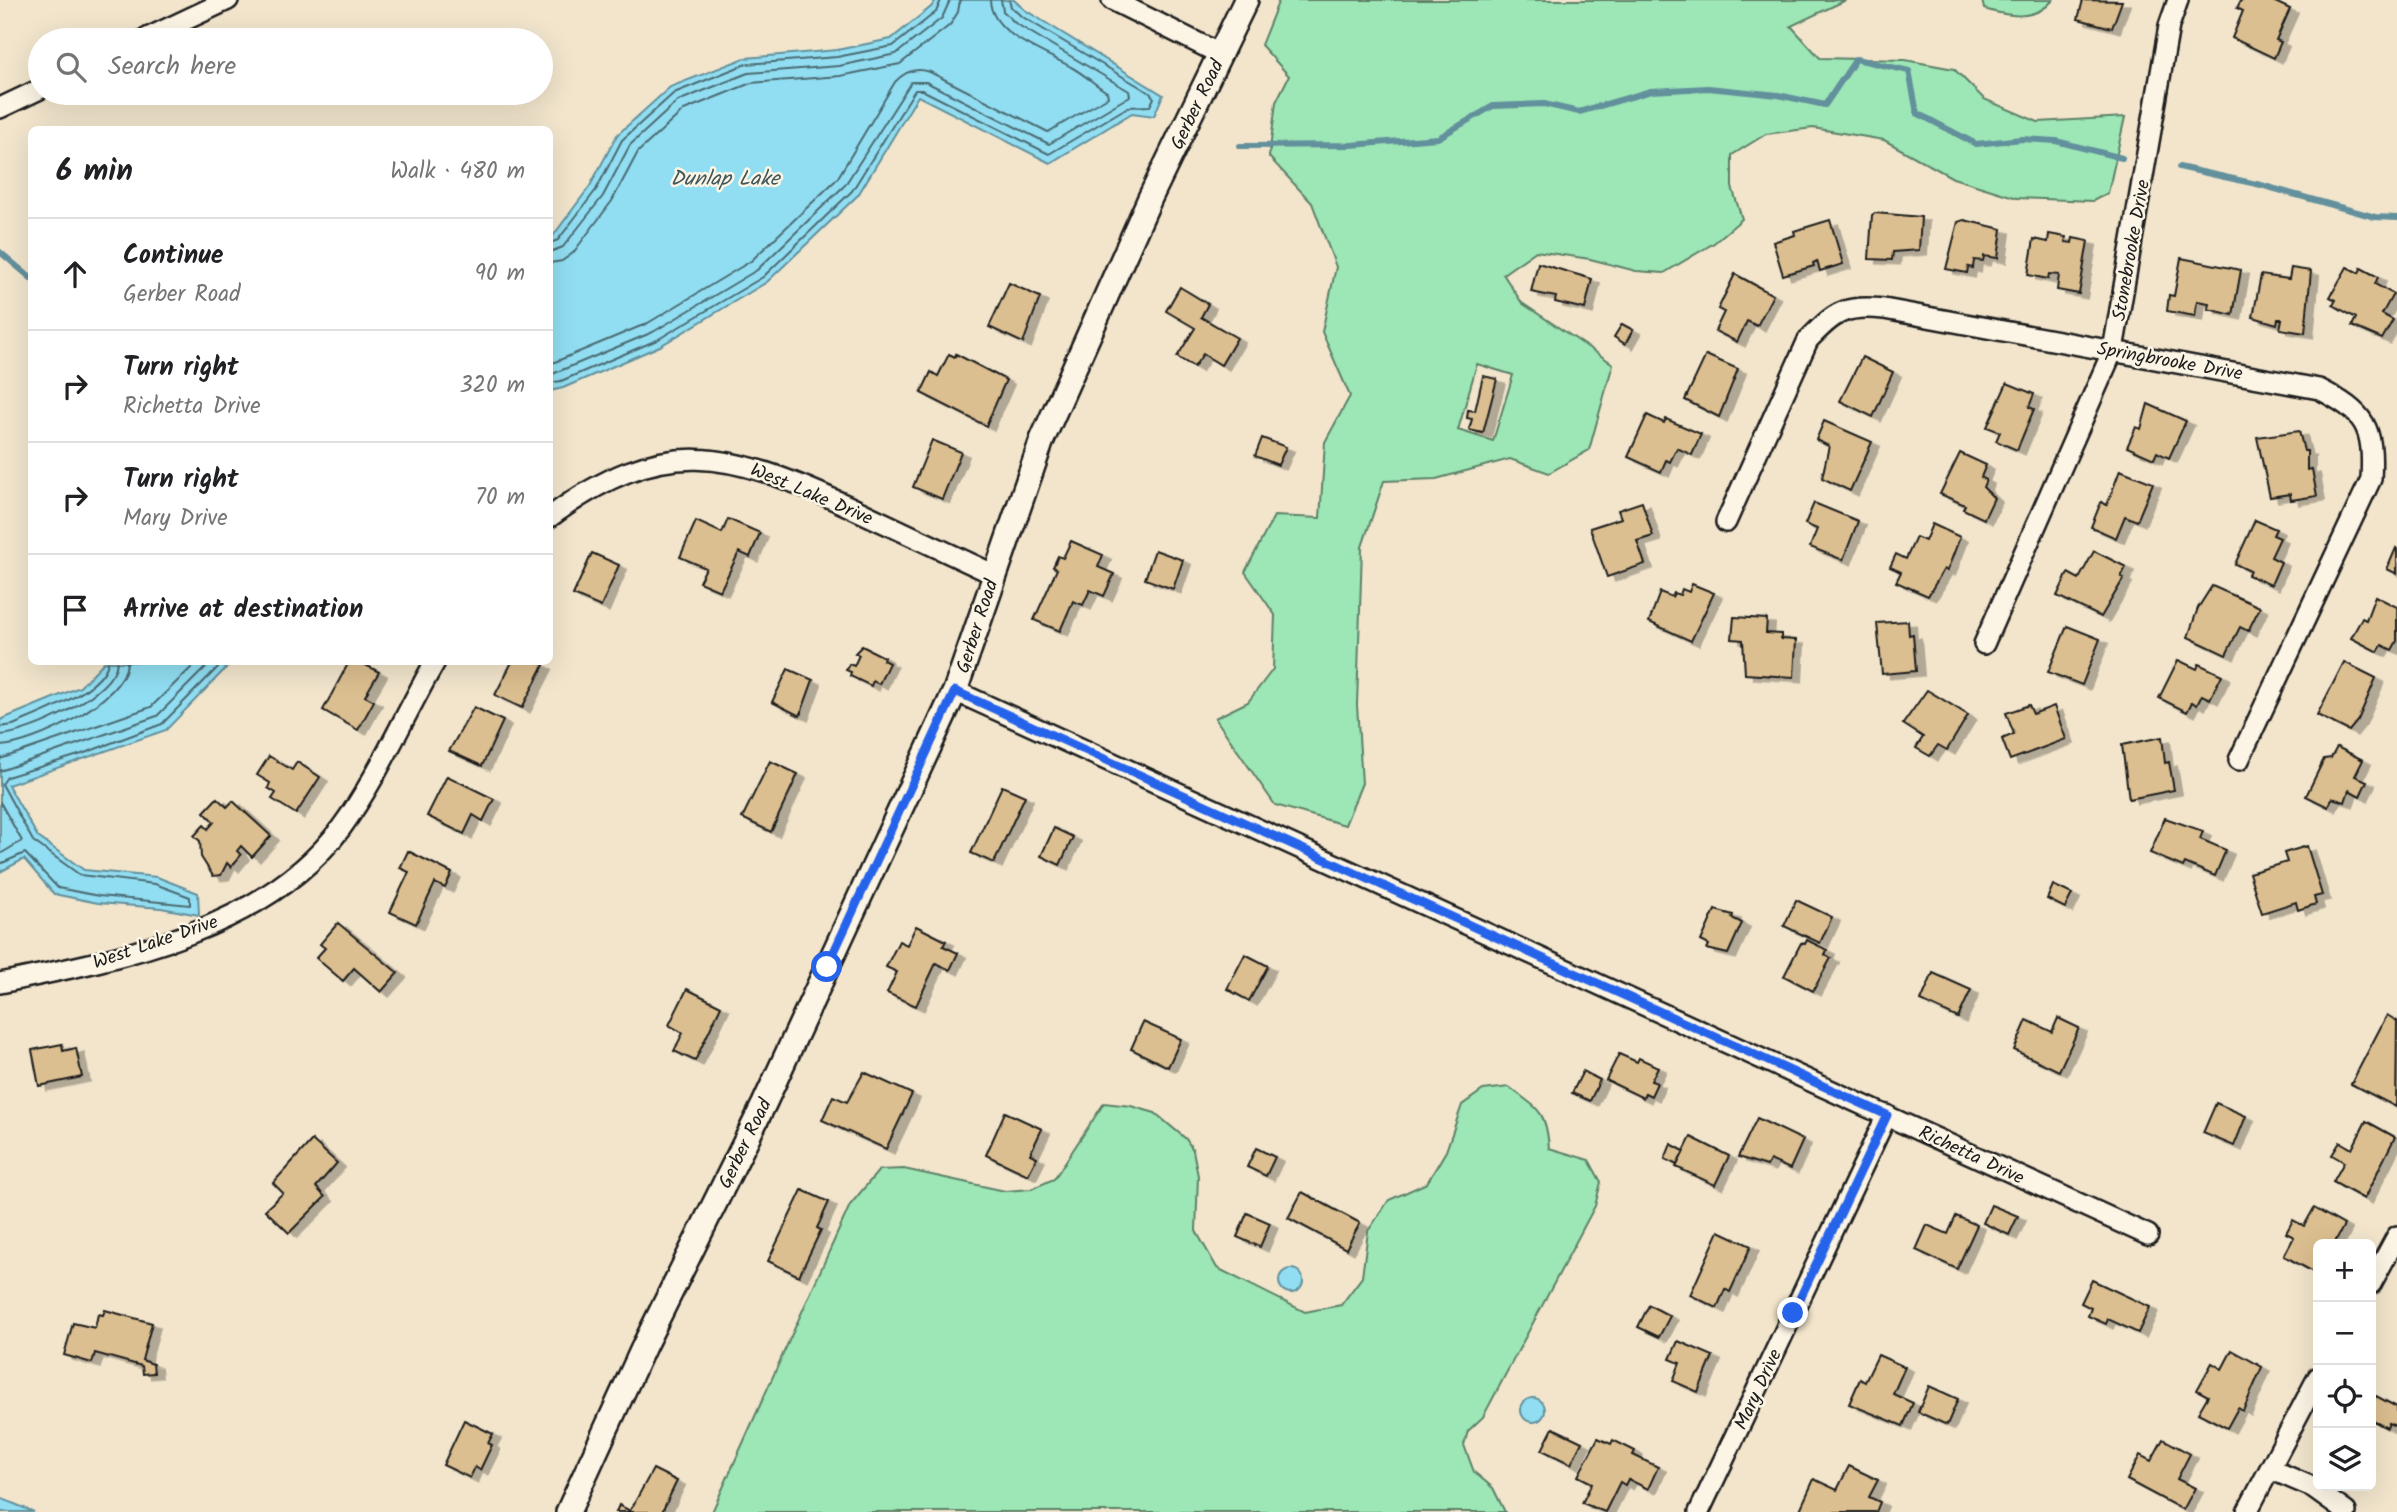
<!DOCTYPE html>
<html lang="en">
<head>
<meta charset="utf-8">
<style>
  :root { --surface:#fff; --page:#f2f2f2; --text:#202124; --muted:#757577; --line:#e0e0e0 }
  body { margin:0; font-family:Kalam,sans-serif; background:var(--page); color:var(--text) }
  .controls { position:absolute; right:21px; bottom:21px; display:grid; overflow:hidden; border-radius:10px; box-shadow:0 7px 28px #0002 }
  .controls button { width:63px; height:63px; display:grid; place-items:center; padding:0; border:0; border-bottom:2px solid var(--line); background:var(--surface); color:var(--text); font:35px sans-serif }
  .stop { position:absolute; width:21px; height:21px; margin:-16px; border:5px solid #2563eb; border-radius:50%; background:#fff }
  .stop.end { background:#2563eb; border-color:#fff; box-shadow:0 2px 7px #0008 }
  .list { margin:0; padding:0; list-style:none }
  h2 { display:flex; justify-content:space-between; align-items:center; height:91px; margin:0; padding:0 28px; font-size:30px }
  h2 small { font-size:23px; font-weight:400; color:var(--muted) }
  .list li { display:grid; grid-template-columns:46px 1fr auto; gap:21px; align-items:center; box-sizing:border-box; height:112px; padding:0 28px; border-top:2px solid var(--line) }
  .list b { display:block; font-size:26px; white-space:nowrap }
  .list p { margin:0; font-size:23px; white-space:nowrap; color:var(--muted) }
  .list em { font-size:23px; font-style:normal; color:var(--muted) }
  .icon { flex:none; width:38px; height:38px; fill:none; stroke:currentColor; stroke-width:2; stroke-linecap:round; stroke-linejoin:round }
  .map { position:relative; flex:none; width:2397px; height:1512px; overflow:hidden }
  .search { position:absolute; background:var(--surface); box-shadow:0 7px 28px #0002; left:28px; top:28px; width:525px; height:77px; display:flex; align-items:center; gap:18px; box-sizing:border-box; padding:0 24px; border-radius:38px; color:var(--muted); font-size:26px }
  .panel { position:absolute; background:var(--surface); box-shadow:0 7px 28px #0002; left:28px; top:126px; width:525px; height:539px; border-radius:10px }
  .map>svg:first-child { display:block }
  .green { fill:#9de6b5; stroke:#5c8168; stroke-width:2; fill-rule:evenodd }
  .water { fill:#91def2; stroke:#62909c; stroke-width:2 }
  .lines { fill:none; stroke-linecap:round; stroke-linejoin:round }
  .shore { stroke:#4b6a72; stroke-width:2 }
  .stream { stroke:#62909c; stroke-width:6 }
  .building { fill:#dcbf90; stroke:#1c1c1c; stroke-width:2; filter:url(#shadow) }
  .minor-casing { stroke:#1c1c1c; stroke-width:24 }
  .tertiary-casing { stroke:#1c1c1c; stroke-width:28 }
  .minor { stroke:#fcf5e5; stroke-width:19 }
  .tertiary { stroke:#fcf5e5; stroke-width:23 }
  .route { stroke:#2563eb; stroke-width:9 }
  .labels { text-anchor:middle; stroke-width:5; stroke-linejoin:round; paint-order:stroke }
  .street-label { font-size:19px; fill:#1c1c1c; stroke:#fcf5e5 }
  .water-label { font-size:21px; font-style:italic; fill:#3f565c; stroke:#fcf5e5 }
</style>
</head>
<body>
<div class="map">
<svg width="2397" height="1512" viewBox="0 0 2397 1512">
  <defs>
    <filter id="shadow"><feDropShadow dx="8" dy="4.5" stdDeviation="0" flood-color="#0004"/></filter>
  </defs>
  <rect width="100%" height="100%" fill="#f2e5cc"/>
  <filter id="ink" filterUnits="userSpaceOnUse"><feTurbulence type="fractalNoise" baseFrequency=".0143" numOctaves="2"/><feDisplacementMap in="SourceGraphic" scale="14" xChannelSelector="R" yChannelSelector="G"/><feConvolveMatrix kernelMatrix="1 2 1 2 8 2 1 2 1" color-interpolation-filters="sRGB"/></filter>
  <g filter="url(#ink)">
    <!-- green -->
    <g class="green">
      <path d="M1279,0h567l-55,26 29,32 85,2 49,9 30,30 54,23 87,-5 -17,76 -15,8 -76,-3 -64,-20 -69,-38 -71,-12 -47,6 -34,21v32l10,32 -28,24 -50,30 -28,-2 -46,-12 -54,-8 -33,23 19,29 91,61 -24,86 -40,23 -39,-14 -74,20 -52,2 -22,66 -5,158 5,78 -17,42 -70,-20 -60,-87 33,-16 25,-33 2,-54 -30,-43 29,-56 46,2 5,-76 25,-46 -28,-64 14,-65 -24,-64 -43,-46 7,-55 13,-26 -28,-31zM1477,364l36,11 -20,66 -35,-11z"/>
      <path d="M1982,0h71c-18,22 -46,16 -69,9z"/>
      <path d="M1509,1087c30,23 37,23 40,61l40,12 12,22 -6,24 -112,211 -15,14 -4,14 10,27 19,16 12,24h-793l138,-307 29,-35 25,-1 101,22 26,-2 23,-10 50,-76 27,3 24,7 31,26 7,11 5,26 -2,55 21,37 88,44 36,-7 21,-28 6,-46 21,-31 38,-17 19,-32 16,-46 21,-15z"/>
    </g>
    <!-- water -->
    <g class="water">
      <polygon points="936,0 1014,0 1025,10 1163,95 1154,116 1132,113 1050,163 918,96 858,195 767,282 660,346 563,388 550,391 550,240 590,186 617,135 670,87 745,58 837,50 891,39 931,7"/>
      <polygon points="104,662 232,662 166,730 8,785 38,837 84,870 157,877 198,893 199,915 161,908 98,903 54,894 24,859 0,872 0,720 80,687"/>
      <circle cx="1291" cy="1281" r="12"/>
      <circle cx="1533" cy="1410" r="12"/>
      <polygon points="0,1498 34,1512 0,1512"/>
    </g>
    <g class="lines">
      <!-- shore -->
      <g class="shore">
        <polyline points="550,243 558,240 596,190 622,140 674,93 746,64 837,57 893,46 936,12 941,0"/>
        <polyline points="550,252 563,247 603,196 630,145 678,101 748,73 839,66 896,54 942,18 950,0"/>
        <polyline points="550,263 562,261 573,253 612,201 638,152 684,110 751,83 840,76 900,64 950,25 958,12 960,0"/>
        <path d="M550,364l98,-41 103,-62 86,-82 58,-97c10,-11 21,-15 35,-10l118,60 60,-35 -1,-5c-13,-8 -23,-18 -36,-25 -26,-15 -80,-32 -81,-67"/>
        <polyline points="550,375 653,332 757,270 845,185 911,82 926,82 1049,144 1130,96 1129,91 1015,23 1003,11 1001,0"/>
        <polyline points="550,383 561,381 657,340 763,277 852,191 915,90 922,90 1049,154 1128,107 1150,106 1154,98 1150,93 1021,16 1011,7 1009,0"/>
        <path d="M0,727l13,-2c24,-11 91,-34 95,-63"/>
        <path d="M0,735c29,-1 115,-41 117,-73"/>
        <path d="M0,746c34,-1 126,-46 127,-84"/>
        <polyline points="0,759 151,707 197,662"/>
        <polyline points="0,771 157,716 211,662"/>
        <polyline points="0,802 22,841 0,854"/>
        <polyline points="0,864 25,853 58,888 99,896 190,905 190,897 155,884 80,875 33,841 2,784 7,777 82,754 162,724 223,662"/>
      </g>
      <!-- stream -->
      <g class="stream">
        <polyline points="1240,146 1351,145 1438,138 1493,106 1544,104 1579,112 1651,91 1708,88 1778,95 1825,105 1856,59 1909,71 1917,113 1976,144 2022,139 2056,141 2122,158"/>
        <polyline points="2179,167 2261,185 2375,217 2397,218"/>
        <polyline points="0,252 32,279"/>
      </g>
    </g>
    <!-- building -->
    <g class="building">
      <polygon points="2083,0 2122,1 2112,28 2078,19"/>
      <polygon points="2241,0 2271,0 2290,9 2276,40 2281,42 2274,58 2232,38 2243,11 2237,8"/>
      <polygon points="1875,213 1921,217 1919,250 1893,252 1892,260 1869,259 1872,215"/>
      <polygon points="1830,220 1843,264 1820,271 1817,261 1813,263 1814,266 1783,275 1773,242 1795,235 1794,231"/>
      <polygon points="1964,220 2002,229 1998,258 1984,256 1983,261 1974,260 1973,268 1968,267 1967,273 1946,269 1958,222"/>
      <polygon points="2049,234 2066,237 2065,242 2072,243 2073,238 2088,241 2079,294 2057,290 2059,275 2049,274 2048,279 2028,275 2034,239 2048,242"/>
      <polygon points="2181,258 2241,270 2233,315 2208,309 2209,303 2197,301 2195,316 2167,311 2169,295 2174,296"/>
      <polygon points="1538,263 1592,279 1585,309 1555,302 1556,297 1531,292"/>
      <polygon points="2347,267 2359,273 2361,268 2378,277 2375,284 2393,294 2382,314 2393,320 2382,339 2352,326 2356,318 2333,305 2336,300 2330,297"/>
      <polygon points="2291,268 2311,271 2305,333 2280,329 2282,319 2278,319 2277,324 2253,317 2261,275 2289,279"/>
      <polygon points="1735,274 1773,295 1757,326 1747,321 1737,342 1715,331 1724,312 1718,309"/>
      <polygon points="1009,283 1040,297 1023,343 989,327"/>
      <polygon points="1180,287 1208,304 1201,317 1237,338 1221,365 1203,354 1194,367 1177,357 1195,328 1166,311"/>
      <polygon points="1622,324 1633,330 1625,344 1614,337"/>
      <polygon points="949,354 955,357 956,354 1006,380 986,426 921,393 931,372 938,376"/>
      <polygon points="1706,355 1738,369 1719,417 1685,400"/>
      <polygon points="1862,357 1893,372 1873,417 1840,401"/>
      <polygon points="1483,376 1497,379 1483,433 1469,430 1472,419 1467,418 1468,410 1475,411"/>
      <polygon points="2007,383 2034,394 2029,407 2034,409 2017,450 1996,441 2000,432 1987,427"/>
      <polygon points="2148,404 2186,421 2169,458 2157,452 2154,459 2127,447 2136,427 2141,429"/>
      <polygon points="1647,415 1664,423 1666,419 1701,434 1692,455 1677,448 1670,462 1666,460 1661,472 1628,457"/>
      <polygon points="1824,421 1872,442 1850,491 1822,478 1829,446 1816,440"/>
      <polygon points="2299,431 2304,451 2307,451 2307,470 2312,469 2317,496 2291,500 2290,494 2270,497 2257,437"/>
      <polygon points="1262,438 1286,447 1278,465 1255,456"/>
      <polygon points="932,440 961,452 942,499 913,487"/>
      <polygon points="1960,453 1986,465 1981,477 1986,480 1983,487 1994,498 1984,519 1963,509 1965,505 1940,494"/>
      <polygon points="2120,470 2153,483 2137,521 2125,516 2116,538 2091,527 2101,502 2107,505"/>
      <polygon points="1642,502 1653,536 1637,541 1645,564 1607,577 1590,528 1621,518 1618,510"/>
      <polygon points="1814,503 1858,521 1843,560 1810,547 1817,529 1805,524"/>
      <polygon points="728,519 760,533 750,557 739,552 720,591 699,582 706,568 680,557 696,521 722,533"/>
      <polygon points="2255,520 2276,529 2273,535 2280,538 2271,557 2281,562 2271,585 2248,575 2250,571 2235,564"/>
      <polygon points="1932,524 1960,537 1947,571 1944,569 1928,596 1896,582 1901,572 1890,567 1896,554 1906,559 1916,537 1925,541"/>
      <polygon points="1071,541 1103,555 1098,567 1114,574 1104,596 1090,590 1083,605 1073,601 1060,631 1034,620 1057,569 1053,567 1058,556 1063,558"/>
      <polygon points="2396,548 2397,549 2397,574 2387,569"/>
      <polygon points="1155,550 1183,560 1173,589 1145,579"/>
      <polygon points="2094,551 2126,567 2121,577 2124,578 2101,617 2057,596 2068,573 2079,579"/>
      <polygon points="592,553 619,565 601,607 573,595"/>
      <polygon points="1692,584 1714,593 1691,641 1649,622 1660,592 1672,597 1674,593 1680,595 1682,589 1689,592"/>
      <polygon points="2212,586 2260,607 2248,631 2240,627 2226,655 2188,637 2198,608"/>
      <polygon points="2375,596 2397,607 2397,641 2392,650 2382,645 2378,652 2351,638 2362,618 2366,620"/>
      <polygon points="1734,617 1767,619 1766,633 1781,634 1781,639 1796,640 1794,677 1745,674 1743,640 1732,639"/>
      <polygon points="1908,621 1909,635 1913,634 1916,671 1882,674 1877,623"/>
      <polygon points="2067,626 2100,639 2082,685 2048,672"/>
      <polygon points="862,646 884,657 883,660 889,663 879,684 873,681 871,686 850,676 851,672 846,670 849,664 854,666 859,655 855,653"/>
      <polygon points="2178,660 2197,669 2199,664 2222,675 2210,699 2202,695 2197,705 2192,702 2187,712 2159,698"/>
      <polygon points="349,662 360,662 379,672 365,696 374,701 358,730 323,710"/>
      <polygon points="512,662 537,662 544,665 522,708 495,695"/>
      <polygon points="2344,662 2376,678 2358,720 2349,731 2317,715"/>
      <polygon points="788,669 813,680 800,716 772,702"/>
      <polygon points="1927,690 1968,715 1947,750 1938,745 1930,756 1916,748 1923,737 1903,724"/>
      <polygon points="2029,705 2033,714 2054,706 2066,739 2010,760 2002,739 2014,734 2006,713"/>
      <polygon points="474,707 503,721 482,766 449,751"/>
      <polygon points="2162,737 2165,763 2169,762 2174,790 2129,799 2122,745"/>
      <polygon points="2337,747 2363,760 2355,776 2367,781 2360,796 2349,790 2345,802 2332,798 2328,807 2306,796 2324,759 2331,758"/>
      <polygon points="269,756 292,770 297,762 320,777 296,814 272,799 276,793 268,788 270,783 257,775"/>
      <polygon points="770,761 798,774 771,832 742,818"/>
      <polygon points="447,776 494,799 483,821 473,815 464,834 427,816"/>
      <polygon points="1002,786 1025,796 994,863 971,853"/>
      <polygon points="217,798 227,807 233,801 271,836 252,857 241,846 237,851 241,855 231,867 227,863 221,875 213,876 201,857 200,841 194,836 204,825 208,829 214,822 204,812"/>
      <polygon points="2165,818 2203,831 2200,839 2226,850 2215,876 2185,863 2183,867 2150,853"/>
      <polygon points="1054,828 1073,837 1060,865 1041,856"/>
      <polygon points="2307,846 2322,895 2314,897 2316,904 2298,910 2296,902 2262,913 2249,873 2287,862 2284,853"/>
      <polygon points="408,851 452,873 445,888 435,883 416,924 390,912 409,872 400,868"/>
      <polygon points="2053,885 2072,894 2065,908 2047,899"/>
      <polygon points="1796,900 1832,917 1820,943 1784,926"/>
      <polygon points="1715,910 1733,915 1732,918 1742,923 1728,954 1707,949 1709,945 1701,941"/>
      <polygon points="338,923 398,973 381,992 354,968 343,981 316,958 325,948 320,944"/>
      <polygon points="916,926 946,941 943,946 958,953 950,970 936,963 916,1006 887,993 897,972 886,967 899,941 907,945"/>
      <polygon points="1807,940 1827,950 1825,955 1831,958 1813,991 1784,976 1801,943 1805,944"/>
      <polygon points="1245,954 1268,966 1249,1001 1227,989"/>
      <polygon points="1933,973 1971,990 1958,1018 1921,1001"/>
      <polygon points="687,989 721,1006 695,1061 674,1051 683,1033 669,1025"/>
      <polygon points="2387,1015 2397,1021 2396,1107 2351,1084"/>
      <polygon points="2058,1018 2079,1028 2059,1071 2014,1050 2027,1020 2052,1032"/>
      <polygon points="1143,1022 1181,1039 1168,1067 1131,1049"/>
      <polygon points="62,1044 63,1051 76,1048 82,1077 39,1086 32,1050"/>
      <polygon points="1619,1054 1637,1062 1639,1058 1658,1067 1651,1081 1657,1083 1651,1096 1645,1093 1643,1098 1606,1080"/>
      <polygon points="1583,1071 1600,1080 1590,1101 1572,1093"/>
      <polygon points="864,1072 912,1094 886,1149 822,1120 833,1096 847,1102"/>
      <polygon points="2216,1103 2246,1116 2234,1146 2203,1133"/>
      <polygon points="1005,1112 1042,1129 1030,1154 1037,1157 1028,1175 986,1155"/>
      <polygon points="1757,1118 1803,1140 1790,1169 1770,1160 1767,1166 1738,1157"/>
      <polygon points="2366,1121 2395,1137 2364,1199 2333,1182 2344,1162 2332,1155 2340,1142 2352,1149"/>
      <polygon points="1691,1137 1729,1156 1715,1185 1676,1167"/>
      <polygon points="312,1140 337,1163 316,1187 325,1197 289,1233 265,1210 283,1193 273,1183"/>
      <polygon points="1671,1144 1684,1151 1677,1165 1665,1159"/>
      <polygon points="1256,1148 1275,1157 1266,1176 1247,1167"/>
      <polygon points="802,1190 829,1202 817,1228 821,1230 799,1276 768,1261"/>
      <polygon points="1302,1192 1360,1223 1346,1249 1288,1218"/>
      <polygon points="1991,1205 2018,1216 2009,1235 1983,1223"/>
      <polygon points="2314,1208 2344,1225 2334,1244 2318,1244 2317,1274 2284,1256 2294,1237 2286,1233 2293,1220 2304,1226"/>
      <polygon points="1247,1213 1270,1223 1260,1247 1237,1237"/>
      <polygon points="1956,1216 1977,1225 1957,1269 1916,1250 1927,1225 1948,1234"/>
      <polygon points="1719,1231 1751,1246 1730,1292 1725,1289 1717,1308 1690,1295"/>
      <polygon points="2092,1280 2150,1307 2138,1333 2108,1319 2106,1324 2088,1316 2091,1308 2081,1303"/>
      <polygon points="1649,1305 1670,1316 1659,1337 1638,1327"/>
      <polygon points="105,1310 152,1323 142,1360 153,1364 154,1373 143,1374 142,1366 95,1353 92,1363 64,1355 73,1323 95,1328 98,1314 103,1315"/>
      <polygon points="1678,1341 1713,1356 1698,1392 1673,1381 1680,1363 1670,1359"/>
      <polygon points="2232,1350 2262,1367 2243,1411 2238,1408 2227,1428 2198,1413 2208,1396 2197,1390 2212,1363 2222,1369"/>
      <polygon points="1878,1355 1905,1367 1893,1394 1913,1403 1903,1426 1849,1404 1860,1379 1865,1382"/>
      <polygon points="1929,1386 1958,1399 1947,1425 1918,1412"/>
      <polygon points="2376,1396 2397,1407 2397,1427 2389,1423 2387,1428 2371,1420 2371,1404"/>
      <polygon points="464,1420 493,1434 488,1443 492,1445 480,1470 475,1467 470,1478 443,1465"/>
      <polygon points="1553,1428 1582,1442 1571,1464 1542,1450"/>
      <polygon points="1598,1438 1611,1444 1613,1440 1635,1451 1633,1455 1658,1467 1648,1489 1628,1479 1625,1485 1620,1482 1605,1512 1582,1503 1592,1483 1578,1476"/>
      <polygon points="2163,1439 2190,1454 2177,1479 2195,1488 2183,1510 2127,1480 2140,1455 2151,1461"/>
      <polygon points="1849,1466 1878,1480 1869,1497 1880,1502 1876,1512 1799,1512 1814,1479 1837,1490"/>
      <polygon points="653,1469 677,1481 662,1512 616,1512 619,1505 630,1511"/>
    </g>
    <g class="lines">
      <defs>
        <g id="minor">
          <polyline points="1112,0 1220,54"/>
          <polyline points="143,40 228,0"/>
          <polyline points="0,108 40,89"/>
          <path d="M550,517c113,-84 178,-66 298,-11 48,23 97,45 145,68"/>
          <path d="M1726,522l82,-182c27,-28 36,-35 76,-31l435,80c47,24 55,38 52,90l-132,281"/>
          <polyline points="1984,644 2113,350 2169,26 2178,0"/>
          <polyline points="955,691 2148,1235"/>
          <path d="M0,983c118,-24 264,-52 341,-155 38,-52 62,-111 94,-166"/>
          <polyline points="2371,1284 2397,1236"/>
          <polyline points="2270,1469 2310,1486 2346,1512"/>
          <polyline points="1699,1512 1887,1115"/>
          <polyline points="2247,1512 2318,1377"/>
        </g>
        <polyline id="tertiary" points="568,1512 645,1344 764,1104 955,691 1042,440 1150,198 1246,0"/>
      </defs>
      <!-- minor casing -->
      <use href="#minor" class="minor-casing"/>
      <!-- tertiary casing -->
      <use href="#tertiary" class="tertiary-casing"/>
      <!-- minor -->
      <use href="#minor" class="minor"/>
      <!-- tertiary -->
      <use href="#tertiary" class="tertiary"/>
    </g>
  </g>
  <g class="lines" filter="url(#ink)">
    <!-- route -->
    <polyline class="route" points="827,967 955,691 1887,1115 1793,1313"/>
  </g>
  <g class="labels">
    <!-- street labels -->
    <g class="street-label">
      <text transform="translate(1196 104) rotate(-64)" y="7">Gerber Road</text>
      <text transform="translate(2130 250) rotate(-80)" y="7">Stonebrooke Drive</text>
      <text transform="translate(2170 360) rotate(10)" y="7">Springbrooke Drive</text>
      <text transform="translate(812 493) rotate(23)" y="7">West Lake Drive</text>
      <text transform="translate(976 626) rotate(-72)" y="7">Gerber Road</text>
      <text transform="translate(155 941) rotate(-19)" y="7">West Lake Drive</text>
      <text transform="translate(744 1143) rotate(-64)" y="7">Gerber Road</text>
      <text transform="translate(1972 1154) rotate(25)" y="7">Richetta Drive</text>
      <text transform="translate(1757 1389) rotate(-65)" y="7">Mary Drive</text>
    </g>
    <!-- water labels -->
    <g class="water-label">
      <text x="725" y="185">Dunlap Lake</text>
    </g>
  </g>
</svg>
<div class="controls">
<button>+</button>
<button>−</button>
<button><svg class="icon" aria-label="locate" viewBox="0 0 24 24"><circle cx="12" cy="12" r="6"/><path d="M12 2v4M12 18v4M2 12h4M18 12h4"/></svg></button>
<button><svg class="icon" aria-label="layers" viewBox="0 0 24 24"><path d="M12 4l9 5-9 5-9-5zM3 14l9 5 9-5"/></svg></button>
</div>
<div class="stop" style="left:827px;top:967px"></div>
<div class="stop end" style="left:1793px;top:1313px"></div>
<div class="search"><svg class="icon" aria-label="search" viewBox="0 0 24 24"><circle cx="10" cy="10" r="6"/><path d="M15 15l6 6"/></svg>Search here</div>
<section class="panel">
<h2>6 min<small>Walk · 480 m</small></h2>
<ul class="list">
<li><svg class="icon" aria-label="ahead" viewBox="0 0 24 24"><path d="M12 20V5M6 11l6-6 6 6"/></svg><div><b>Continue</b><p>Gerber Road</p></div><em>90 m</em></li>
<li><svg class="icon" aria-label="right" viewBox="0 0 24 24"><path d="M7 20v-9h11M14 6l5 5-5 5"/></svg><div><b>Turn right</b><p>Richetta Drive</p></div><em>320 m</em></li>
<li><svg class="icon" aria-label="right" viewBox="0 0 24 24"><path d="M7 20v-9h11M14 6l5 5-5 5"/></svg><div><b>Turn right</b><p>Mary Drive</p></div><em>70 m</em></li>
<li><svg class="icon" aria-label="arrive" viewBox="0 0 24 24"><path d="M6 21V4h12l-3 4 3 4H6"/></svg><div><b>Arrive at destination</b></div></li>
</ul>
</section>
</div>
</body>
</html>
